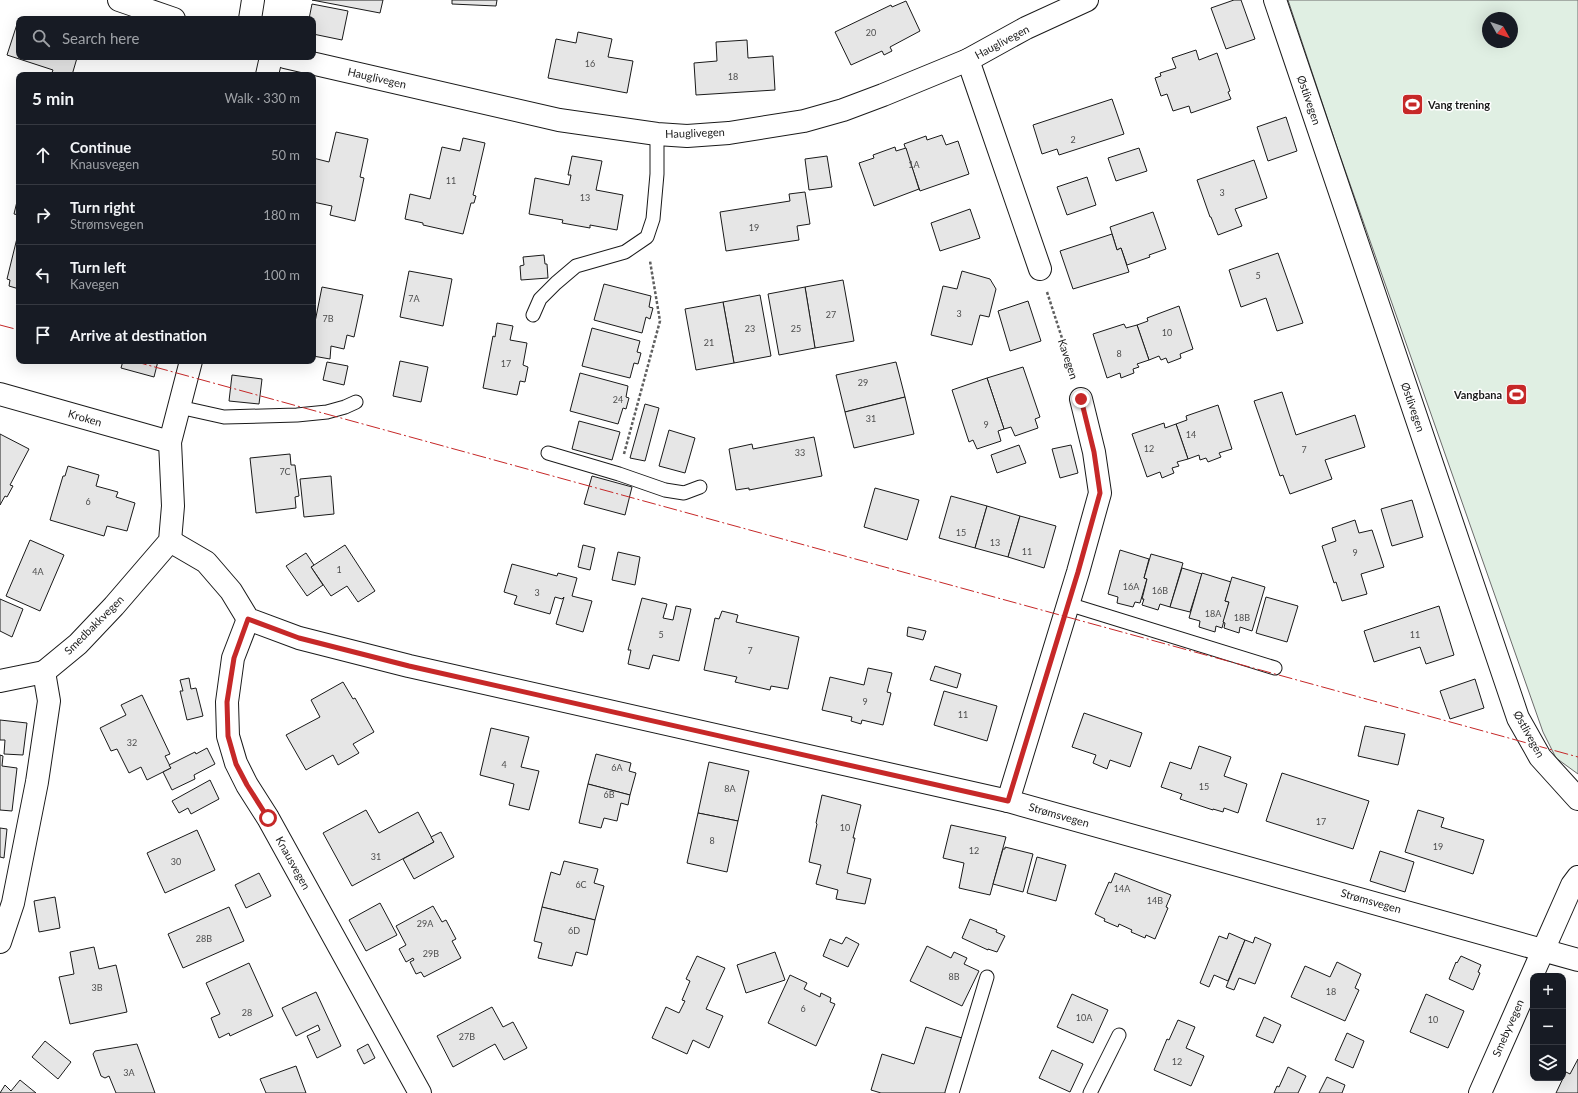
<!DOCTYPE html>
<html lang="en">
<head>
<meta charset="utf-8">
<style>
  :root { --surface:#171b24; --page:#20242c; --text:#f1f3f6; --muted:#9ea1a6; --line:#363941 }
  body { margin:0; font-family:Lato,sans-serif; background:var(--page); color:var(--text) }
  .controls { position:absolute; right:12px; bottom:12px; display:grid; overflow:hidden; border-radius:8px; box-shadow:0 4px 16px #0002 }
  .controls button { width:36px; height:36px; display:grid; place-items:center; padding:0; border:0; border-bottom:1px solid var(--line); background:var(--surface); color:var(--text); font:20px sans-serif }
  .compass { position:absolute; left:1482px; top:12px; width:36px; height:36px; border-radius:50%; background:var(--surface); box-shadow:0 4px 16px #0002; rotate:130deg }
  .stop { position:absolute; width:12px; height:12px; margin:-9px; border:3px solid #c62828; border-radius:50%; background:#fff }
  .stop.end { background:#c62828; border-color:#fff; box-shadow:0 1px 4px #0008 }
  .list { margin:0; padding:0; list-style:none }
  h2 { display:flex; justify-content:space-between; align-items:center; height:52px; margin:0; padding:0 16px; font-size:17px }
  h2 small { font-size:13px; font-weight:400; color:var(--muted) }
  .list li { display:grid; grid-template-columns:26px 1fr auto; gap:12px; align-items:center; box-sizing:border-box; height:60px; padding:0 16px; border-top:1px solid var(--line) }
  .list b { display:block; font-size:15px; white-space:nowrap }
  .list p { margin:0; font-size:13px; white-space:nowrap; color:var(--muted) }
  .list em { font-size:13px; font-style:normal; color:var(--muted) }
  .icon { flex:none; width:22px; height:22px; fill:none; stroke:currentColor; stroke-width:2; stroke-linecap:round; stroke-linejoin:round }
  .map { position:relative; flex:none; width:1578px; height:1093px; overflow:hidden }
  .search { position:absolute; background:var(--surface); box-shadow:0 4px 16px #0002; left:16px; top:16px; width:300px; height:44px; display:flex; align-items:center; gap:10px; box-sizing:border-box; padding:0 14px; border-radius:8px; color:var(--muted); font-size:15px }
  .panel { position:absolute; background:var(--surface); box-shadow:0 4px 16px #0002; left:16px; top:72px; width:300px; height:292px; border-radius:8px }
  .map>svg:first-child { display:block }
  .green { fill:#e0efe3; stroke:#6a6a6a; fill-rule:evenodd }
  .building { fill:#e6e6e6; stroke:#1a1a1a }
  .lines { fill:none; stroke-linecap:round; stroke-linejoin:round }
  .lane-casing { stroke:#1a1a1a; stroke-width:15 }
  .street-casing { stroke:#1a1a1a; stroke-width:24 }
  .path { stroke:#5f5f5f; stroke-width:2.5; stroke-dasharray:3 2; stroke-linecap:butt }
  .lane { stroke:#fff; stroke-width:13 }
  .street { stroke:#fff; stroke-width:22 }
  .power { stroke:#c62828; stroke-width:1; stroke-dasharray:14 3 2 3; stroke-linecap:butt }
  .route { stroke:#c62828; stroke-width:5 }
  .labels { text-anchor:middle; stroke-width:3; stroke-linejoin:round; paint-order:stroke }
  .number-label { font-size:9px; fill:#4d4d4d }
  .street-label { font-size:11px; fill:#1a1a1a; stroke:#fff }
  .poi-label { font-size:11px; font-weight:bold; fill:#1a1a1a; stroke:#fff; text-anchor:start }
</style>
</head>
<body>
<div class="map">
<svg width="1578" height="1093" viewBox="0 0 1578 1093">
  <rect width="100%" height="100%" fill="#fff"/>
  <!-- green -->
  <path class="green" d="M1288,0h290v774l-22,-16 -13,-26 -205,-582zM1488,18h24v24h-24z"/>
  <!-- building -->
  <g class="building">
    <polygon points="312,0 383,0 380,13"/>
    <polygon points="452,0 497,0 496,6 452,4"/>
    <polygon points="1234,0 1241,0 1255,39 1226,49 1211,8"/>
    <polygon points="906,1 920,31 890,47 892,51 884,55 882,51 851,65 835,32 891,5 892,7"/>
    <polygon points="312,4 348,11 342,40 313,34 313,19 309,19"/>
    <polygon points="19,18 22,19 19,19 19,57 77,58 72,75 51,75 53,70 7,55"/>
    <polygon points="578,32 612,39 608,57 633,61 627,93 548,78 556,39 576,43"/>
    <polygon points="747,40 748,58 773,56 775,90 696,95 694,63 717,61 716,42"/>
    <polygon points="1196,50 1199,60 1217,53 1230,91 1228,92 1231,99 1191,113 1189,106 1173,111 1167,94 1161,96 1155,78 1161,76 1160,73 1176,68 1172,58"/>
    <polygon points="1112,99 1124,134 1059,155 1057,149 1042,154 1033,125"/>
    <polygon points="1286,117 1297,151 1268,161 1257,127"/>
    <polygon points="336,132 368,139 360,177 364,178 355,221 330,215 332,206 313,202 313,158 329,162"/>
    <polygon points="942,135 946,145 958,141 969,174 920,191 904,144 926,136 927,140"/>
    <polygon points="463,138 485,143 473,195 476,196 474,203 471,203 463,234 423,225 423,223 405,219 410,194 430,199 442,147 460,151"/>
    <polygon points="895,147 896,151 906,148 919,189 874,206 859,163 874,158 873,155"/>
    <polygon points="1139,148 1147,171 1116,181 1108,158"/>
    <polygon points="572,156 602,161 596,190 623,195 617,230 590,225 590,228 562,223 563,220 529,214 535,178 569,185 571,175 568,175"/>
    <polygon points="827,156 832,187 809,190 805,159"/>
    <polygon points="1254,160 1267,198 1235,209 1242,226 1218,235 1211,217 1210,217 1197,180"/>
    <polygon points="1087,177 1096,205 1067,215 1057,187"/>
    <polygon points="805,192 810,224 797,226 799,240 726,251 720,212 790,201 789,194"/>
    <polygon points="19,193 19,215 14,214"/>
    <polygon points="970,209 980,238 940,251 931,223"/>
    <polygon points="1153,212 1166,249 1149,255 1150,257 1127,265 1121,248 1117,250 1110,227"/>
    <polygon points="19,230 19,289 9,286 10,280 7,279"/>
    <polygon points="1112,234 1117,250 1121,248 1129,272 1073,289 1060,251"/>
    <polygon points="1278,253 1303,323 1277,331 1266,298 1241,307 1229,270"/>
    <polygon points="544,255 545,264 547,264 548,278 521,280 520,266 524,265 523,257"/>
    <polygon points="409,271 452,279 443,326 400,317"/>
    <polygon points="962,271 990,279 996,289 989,317 980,315 972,345 931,335 943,286 957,289"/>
    <polygon points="843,280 854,341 815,348 805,287"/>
    <polygon points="604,284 651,296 649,307 653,308 650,319 646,317 642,333 594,320"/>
    <polygon points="322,287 363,295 354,337 347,335 344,349 331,346 330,359 313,356 313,322 315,322"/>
    <polygon points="805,287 815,348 779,355 768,294"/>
    <polygon points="760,295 771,356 734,363 723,302"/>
    <polygon points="1028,301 1041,341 1010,351 998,311"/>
    <polygon points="723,302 734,363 696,370 685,309"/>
    <polygon points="1179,306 1193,349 1180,354 1181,358 1168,363 1166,358 1161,360 1159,356 1149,360 1137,325 1148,321 1147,318"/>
    <polygon points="497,323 513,326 510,340 527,343 523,365 528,367 525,382 520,381 517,395 483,388 493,336 495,337"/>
    <polygon points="1124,324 1126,328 1137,325 1149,360 1137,364 1139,367 1133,369 1134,373 1121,378 1120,373 1107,378 1093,334"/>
    <polygon points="592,328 640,341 637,352 641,353 638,364 634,363 630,378 582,366"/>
    <polygon points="123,361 158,361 154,377 121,368"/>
    <polygon points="400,361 428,367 421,402 393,396"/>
    <polygon points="327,362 348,366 344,385 323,380"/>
    <polygon points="896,362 905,397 845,412 836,375"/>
    <polygon points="1023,367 1040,417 1035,419 1038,428 1015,436 1011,427 1004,429 987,378"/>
    <polygon points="580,373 628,386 626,397 629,398 626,409 623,408 618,424 570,411"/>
    <polygon points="232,375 262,379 259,404 229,401"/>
    <polygon points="987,378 1004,429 998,431 1001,441 977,449 973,440 969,442 952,390"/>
    <polygon points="1282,392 1296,435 1355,415 1365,447 1325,460 1332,479 1290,494 1283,475 1280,476 1254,401"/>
    <polygon points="905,397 914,434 854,448 845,412"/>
    <polygon points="645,404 659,408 645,461 630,458"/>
    <polygon points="1218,405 1232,449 1219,453 1221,457 1208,462 1206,458 1200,460 1199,455 1188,459 1176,424 1187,420 1186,416"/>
    <polygon points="579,421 620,432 612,460 572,449"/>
    <polygon points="1164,423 1165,428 1176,424 1188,459 1177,462 1179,466 1172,468 1174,473 1162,478 1160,472 1147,477 1132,434"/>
    <polygon points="669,430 695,438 685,473 659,466"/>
    <polygon points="0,434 29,449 10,485 13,486 7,497 5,496 0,505"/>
    <polygon points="814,437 822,476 749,490 749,488 736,490 729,449 752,444 753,449"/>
    <polygon points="1019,445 1026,463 997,473 991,455"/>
    <polygon points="1071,445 1078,473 1060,478 1052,449"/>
    <polygon points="290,454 291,465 295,465 299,496 295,497 296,508 256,513 250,458"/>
    <polygon points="68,466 99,475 96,486 118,492 116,497 135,503 127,531 107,526 104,536 50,520 63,476 65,476"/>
    <polygon points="331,476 334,514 304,517 300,479"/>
    <polygon points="592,476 632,487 625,515 584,504"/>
    <polygon points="875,488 919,500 907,540 864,527"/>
    <polygon points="951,496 987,506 975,548 939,538"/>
    <polygon points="1412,500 1423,537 1392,546 1381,509"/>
    <polygon points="987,506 1020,516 1008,557 975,548"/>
    <polygon points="1020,516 1056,526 1044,568 1008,557"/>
    <polygon points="1355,520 1359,533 1372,530 1384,567 1361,574 1367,594 1342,601 1336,582 1334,583 1322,546 1336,541 1332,528"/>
    <polygon points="30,540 64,555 40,611 6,596"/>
    <polygon points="345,545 375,591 358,602 347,586 331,596 311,567"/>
    <polygon points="583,545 595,548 590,570 578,567"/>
    <polygon points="1120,550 1149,559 1144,578 1147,579 1140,603 1135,602 1133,607 1117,603 1118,597 1108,594"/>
    <polygon points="618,552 640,557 635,585 612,580"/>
    <polygon points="306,553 314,565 311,567 323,585 307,596 286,566"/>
    <polygon points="1151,554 1183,563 1170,607 1160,604 1158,610 1142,605 1144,599 1142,599 1147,579 1144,578"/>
    <polygon points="512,564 557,576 558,573 577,578 572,596 592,601 583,632 556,624 564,597 562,599 555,597 550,614 514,604 517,596 504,592"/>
    <polygon points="1182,568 1202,574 1190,612 1170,607"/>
    <polygon points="1202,573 1231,582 1225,601 1229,602 1222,628 1216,626 1215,632 1199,627 1200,621 1189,618"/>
    <polygon points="1232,577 1265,587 1252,631 1240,627 1239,633 1224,628 1225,623 1223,622 1229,602 1225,601"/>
    <polygon points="1266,597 1298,606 1287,642 1256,633"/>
    <polygon points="642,598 667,604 663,618 673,620 676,606 691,609 679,661 653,655 649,669 628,664 631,650 628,650"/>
    <polygon points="0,599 23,609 12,637 0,631"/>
    <polygon points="1439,606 1454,655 1426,664 1420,647 1374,662 1364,631"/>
    <polygon points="722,611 738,615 736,622 799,637 788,689 771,686 770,690 735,682 737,677 704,670 715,618 719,619"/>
    <polygon points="908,627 926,631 923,640 907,636"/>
    <polygon points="935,666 961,674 957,688 930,680"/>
    <polygon points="868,668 892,673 887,692 891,693 883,725 862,720 861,724 851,721 852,717 822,710 830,677 864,685"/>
    <polygon points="189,678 191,689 196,688 203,716 187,720 180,691 183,691 180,680"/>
    <polygon points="1475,679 1484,708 1450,719 1440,691"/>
    <polygon points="343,682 353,699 355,698 374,732 353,744 359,753 338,765 333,755 306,770 286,735 320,717 311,700"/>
    <polygon points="944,691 997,706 987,741 934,725"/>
    <polygon points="142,695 170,754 165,756 171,768 147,780 141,767 129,773 117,749 111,751 100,728 126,715 121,705"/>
    <polygon points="1084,713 1142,733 1130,767 1110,760 1107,769 1093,763 1096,755 1072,747"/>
    <polygon points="0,720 27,723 23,755 4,754 5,740 0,740"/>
    <polygon points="1365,726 1405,734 1398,765 1358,756"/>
    <polygon points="491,728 529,737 521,767 539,771 529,810 509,805 514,784 480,775"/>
    <polygon points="1199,746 1231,757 1224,776 1247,784 1238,813 1224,808 1223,812 1213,809 1213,810 1180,799 1182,794 1161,787 1170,762 1191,769"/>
    <polygon points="207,748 215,764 194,775 195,779 172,790 163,772 171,768 169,765 195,752 196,754"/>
    <polygon points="596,754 631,763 629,771 636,773 630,795 588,784"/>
    <polygon points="0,755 3,756 2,766 17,768 12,811 0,810"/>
    <polygon points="709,762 749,771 738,821 698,813"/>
    <polygon points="1282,773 1369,801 1353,849 1266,821"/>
    <polygon points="210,780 219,799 191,814 188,808 179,813 172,801"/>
    <polygon points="588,784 630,795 628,805 621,803 617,821 604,818 601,828 579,823"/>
    <polygon points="822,795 861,805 853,838 855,838 847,873 871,879 865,904 836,899 838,890 816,884 821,865 809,862 817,824 816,823"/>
    <polygon points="366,810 379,833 418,812 434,842 352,886 323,833"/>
    <polygon points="1418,810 1444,818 1441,827 1484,840 1473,874 1405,852"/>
    <polygon points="698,813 738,821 727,872 687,863"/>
    <polygon points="951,825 1006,837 990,895 959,888 964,863 943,858"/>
    <polygon points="0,828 7,829 4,858 0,857"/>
    <polygon points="197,830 215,870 165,893 147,853"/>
    <polygon points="441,832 454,857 414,879 403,859 434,842 431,837"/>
    <polygon points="1005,847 1033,854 1023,892 993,884 1003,849 1005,849"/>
    <polygon points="1380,851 1414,862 1405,892 1370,881"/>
    <polygon points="1037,857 1066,865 1056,901 1027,893"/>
    <polygon points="564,861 598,869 594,883 604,886 595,920 542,907 551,872 560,875"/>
    <polygon points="259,873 271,896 246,908 235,885"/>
    <polygon points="1115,873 1171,895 1166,907 1168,908 1155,939 1146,935 1145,938 1131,932 1132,930 1119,924 1118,927 1104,921 1105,919 1095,914 1109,882 1111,883"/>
    <polygon points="55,897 60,928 39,932 34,901"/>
    <polygon points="380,903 397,935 366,951 349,920"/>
    <polygon points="433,906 442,922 446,920 456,939 452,941 461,958 424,977 421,972 416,974 410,962 414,960 413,958 406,962 399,949 406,945 396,926"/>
    <polygon points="229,907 244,941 183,968 168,934"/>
    <polygon points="542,907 595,920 587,955 576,952 572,966 538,958 542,943 534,941"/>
    <polygon points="970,919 997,930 996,932 1005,936 997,952 988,949 988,950 962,938"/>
    <polygon points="1229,933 1245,940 1228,981 1214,975 1209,987 1200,983 1219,936 1227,939"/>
    <polygon points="846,937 859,944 848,967 823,956 830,939 842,944"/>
    <polygon points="1255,937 1271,944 1255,984 1239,978 1234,990 1226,987 1245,940 1253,943"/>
    <polygon points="927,946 951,958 954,952 967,958 964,964 979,971 962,1006 910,981"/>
    <polygon points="94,947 99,969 116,965 127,1012 70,1024 59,977 74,974 70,952"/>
    <polygon points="775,952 785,980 746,993 737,965"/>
    <polygon points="697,956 725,968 706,1009 723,1016 709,1048 693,1040 687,1054 652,1038 666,1007 679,1013 685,1001 682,1000 690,981 686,979"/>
    <polygon points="1461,956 1481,965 1478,972 1480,973 1473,990 1449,979 1456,962 1457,963"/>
    <polygon points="1337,962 1361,974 1355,988 1359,990 1345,1021 1291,997 1305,966 1330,977"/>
    <polygon points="249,963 273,1016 230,1036 229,1033 219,1038 211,1018 220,1014 206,983"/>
    <polygon points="790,975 807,983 804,989 820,997 821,993 831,998 830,1002 835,1004 816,1046 768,1023"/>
    <polygon points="316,992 341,1046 317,1058 307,1036 320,1030 318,1025 296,1036 282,1008"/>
    <polygon points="1072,994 1108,1010 1093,1043 1057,1027"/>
    <polygon points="1426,994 1464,1011 1448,1048 1410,1032"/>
    <polygon points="492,1007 503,1027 513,1022 527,1048 504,1060 495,1044 453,1067 437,1036"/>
    <polygon points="1264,1017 1281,1025 1273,1043 1256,1036"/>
    <polygon points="1178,1020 1195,1027 1186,1048 1204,1056 1191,1086 1154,1070 1167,1039 1169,1040"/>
    <polygon points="926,1027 962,1038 947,1093 881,1093 871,1090 882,1054 914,1064"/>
    <polygon points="1347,1033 1364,1041 1353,1068 1335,1060"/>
    <polygon points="45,1041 71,1062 58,1079 32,1057"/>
    <polygon points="137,1044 155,1093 116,1093 109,1076 105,1078 101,1076 93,1054 95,1051"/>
    <polygon points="368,1044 375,1058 364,1064 357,1050"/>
    <polygon points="1052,1050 1083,1064 1070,1092 1039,1078"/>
    <polygon points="1578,1059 1578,1093 1556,1093 1566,1072 1570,1074"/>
    <polygon points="296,1066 306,1093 266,1093 260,1079"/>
    <polygon points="1288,1067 1306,1076 1298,1093 1274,1093 1277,1086 1279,1087"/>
    <polygon points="1327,1077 1345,1085 1342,1093 1319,1093"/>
    <polygon points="20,1080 36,1093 0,1093 5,1085 11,1091"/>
  </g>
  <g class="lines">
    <defs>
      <g id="lane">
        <polyline points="533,315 540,299 556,283 576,266 625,252 647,237 653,219 657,174 657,134"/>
        <polyline points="179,407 224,417 297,415 327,412 345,407 356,402"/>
        <polyline points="548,453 619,474 665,490 684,493 700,487"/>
        <polyline points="1068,604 1275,668"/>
        <polyline points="952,1093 987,977"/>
        <polyline points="1090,1093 1119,1035"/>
      </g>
      <g id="street">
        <polyline points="119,0 174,19"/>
        <polyline points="1275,0 1518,718 1540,757 1578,799"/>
        <polyline points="250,19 253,0"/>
        <polyline points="285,57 559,120 657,134 687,136 729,133 804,121 843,110 883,95 968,60 1026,28 1087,0"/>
        <polyline points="968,60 1040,269"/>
        <polyline points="267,75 271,57"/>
        <polyline points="0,394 170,442"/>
        <polyline points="170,541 206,562 231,591 248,619 299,638 409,666 1008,801 1578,960"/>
        <polyline points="248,619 233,658 227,702 228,736 236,763 247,785 268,818 420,1093"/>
        <polyline points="0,681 44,672"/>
        <polyline points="1008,801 1078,572 1100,493 1094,452 1081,399"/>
        <polyline points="0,942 13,903 37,782 49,701 44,672 78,644 114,606 170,541 173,506 170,442 191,361"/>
        <polyline points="1480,1093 1572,885 1578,877"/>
      </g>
    </defs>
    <!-- lane casing -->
    <use href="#lane" class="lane-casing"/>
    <!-- street casing -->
    <use href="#street" class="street-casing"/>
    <!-- path -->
    <g class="path">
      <polyline points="1047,292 1074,375"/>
      <polyline points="624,454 660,321 650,261"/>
    </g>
    <!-- lane -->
    <use href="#lane" class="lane"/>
    <!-- street -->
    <use href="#street" class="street"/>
    <!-- power -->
    <g class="power">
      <polyline points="0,325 19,330"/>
      <polyline points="133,361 1578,757"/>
    </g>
  </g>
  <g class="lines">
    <!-- route -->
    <polyline class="route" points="268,818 247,785 236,764 228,736 227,702 234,658 248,619 299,638 409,666 1008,801 1078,572 1100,493 1094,452 1081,399"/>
  </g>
  <!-- icons -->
  <defs>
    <symbol id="stadium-square" viewBox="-11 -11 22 22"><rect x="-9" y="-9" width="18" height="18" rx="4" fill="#c62828" stroke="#fff"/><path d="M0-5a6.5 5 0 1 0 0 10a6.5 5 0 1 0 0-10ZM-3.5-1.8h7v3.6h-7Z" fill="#fff"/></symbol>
  </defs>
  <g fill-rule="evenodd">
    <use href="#stadium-square" x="1400" y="92" width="25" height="25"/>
    <use href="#stadium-square" x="1504" y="382" width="25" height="25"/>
  </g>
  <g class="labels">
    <!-- number labels -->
    <g class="number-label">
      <text x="871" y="36">20</text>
      <text x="590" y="67">16</text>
      <text x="733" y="80">18</text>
      <text x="1073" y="143">2</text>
      <text x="914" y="168">1A</text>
      <text x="451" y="184">11</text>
      <text x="1222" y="196">3</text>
      <text x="585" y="201">13</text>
      <text x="754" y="231">19</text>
      <text x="1258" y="279">5</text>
      <text x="414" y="302">7A</text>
      <text x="959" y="317">3</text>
      <text x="831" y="318">27</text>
      <text x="328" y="322">7B</text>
      <text x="750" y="332">23</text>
      <text x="796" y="332">25</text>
      <text x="1167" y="336">10</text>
      <text x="709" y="346">21</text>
      <text x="1119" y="357">8</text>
      <text x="506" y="367">17</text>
      <text x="863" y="386">29</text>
      <text x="618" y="403">24</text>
      <text x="871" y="422">31</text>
      <text x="986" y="428">9</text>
      <text x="1191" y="438">14</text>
      <text x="1149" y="452">12</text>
      <text x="1304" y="453">7</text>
      <text x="800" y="456">33</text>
      <text x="285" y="475">7C</text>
      <text x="88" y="505">6</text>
      <text x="961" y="536">15</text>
      <text x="995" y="546">13</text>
      <text x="1027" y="555">11</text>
      <text x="1355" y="556">9</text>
      <text x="339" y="573">1</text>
      <text x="38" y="575">4A</text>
      <text x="1131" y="590">16A</text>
      <text x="1160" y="594">16B</text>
      <text x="537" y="596">3</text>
      <text x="1213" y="617">18A</text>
      <text x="1242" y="621">18B</text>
      <text x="661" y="638">5</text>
      <text x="1415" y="638">11</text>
      <text x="750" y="654">7</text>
      <text x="865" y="705">9</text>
      <text x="963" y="718">11</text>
      <text x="132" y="746">32</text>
      <text x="504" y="768">4</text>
      <text x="617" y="771">6A</text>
      <text x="1204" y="790">15</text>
      <text x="730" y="792">8A</text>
      <text x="609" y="798">6B</text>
      <text x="1321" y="825">17</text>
      <text x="845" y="831">10</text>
      <text x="712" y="844">8</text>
      <text x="1438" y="850">19</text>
      <text x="974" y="854">12</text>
      <text x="376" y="860">31</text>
      <text x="176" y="865">30</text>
      <text x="581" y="888">6C</text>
      <text x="1122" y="892">14A</text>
      <text x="1155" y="904">14B</text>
      <text x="425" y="927">29A</text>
      <text x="574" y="934">6D</text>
      <text x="204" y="942">28B</text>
      <text x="431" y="957">29B</text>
      <text x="954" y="980">8B</text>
      <text x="97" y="991">3B</text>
      <text x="1331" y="995">18</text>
      <text x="803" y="1012">6</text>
      <text x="247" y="1016">28</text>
      <text x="1084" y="1021">10A</text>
      <text x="1433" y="1023">10</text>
      <text x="467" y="1040">27B</text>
      <text x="1177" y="1065">12</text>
      <text x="129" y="1076">3A</text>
    </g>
    <!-- street labels -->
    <g class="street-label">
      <text transform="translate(1002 42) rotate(-28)" y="4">Hauglivegen</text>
      <text transform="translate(377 78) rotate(13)" y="4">Hauglivegen</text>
      <text transform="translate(1309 100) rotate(71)" y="4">Østlivegen</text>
      <text transform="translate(695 133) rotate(-2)" y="4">Hauglivegen</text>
      <text transform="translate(1068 359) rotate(72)" y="4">Kavegen</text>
      <text transform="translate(1413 407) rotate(71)" y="4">Østlivegen</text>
      <text transform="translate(85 418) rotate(16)" y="4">Kroken</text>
      <text transform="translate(94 625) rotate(-45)" y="4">Smedbakkvegen</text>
      <text transform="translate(1529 734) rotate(61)" y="4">Østlivegen</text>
      <text transform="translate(1059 815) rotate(16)" y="4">Strømsvegen</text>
      <text transform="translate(293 863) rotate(61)" y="4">Knausvegen</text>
      <text transform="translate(1371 901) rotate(16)" y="4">Strømsvegen</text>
      <text transform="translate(1508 1028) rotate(-66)" y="4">Smebyvegen</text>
    </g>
    <!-- poi labels -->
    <g class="poi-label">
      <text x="1428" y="109">Vang trening</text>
      <text x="1502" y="399" text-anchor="end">Vangbana</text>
    </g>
  </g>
</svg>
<div class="controls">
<button>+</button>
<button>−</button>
<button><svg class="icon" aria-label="layers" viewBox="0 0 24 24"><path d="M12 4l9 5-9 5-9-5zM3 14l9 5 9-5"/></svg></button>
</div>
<svg class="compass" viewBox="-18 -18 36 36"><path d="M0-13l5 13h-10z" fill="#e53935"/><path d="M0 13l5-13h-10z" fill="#9ea1a6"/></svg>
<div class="stop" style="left:268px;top:818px"></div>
<div class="stop end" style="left:1081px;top:399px"></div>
<div class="search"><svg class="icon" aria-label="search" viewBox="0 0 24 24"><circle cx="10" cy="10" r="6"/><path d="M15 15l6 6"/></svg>Search here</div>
<section class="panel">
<h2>5 min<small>Walk · 330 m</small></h2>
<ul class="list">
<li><svg class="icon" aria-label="ahead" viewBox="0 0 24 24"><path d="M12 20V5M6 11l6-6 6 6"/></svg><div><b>Continue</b><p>Knausvegen</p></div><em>50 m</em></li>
<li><svg class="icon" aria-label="right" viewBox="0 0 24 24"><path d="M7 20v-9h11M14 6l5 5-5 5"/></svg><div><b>Turn right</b><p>Strømsvegen</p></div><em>180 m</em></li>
<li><svg class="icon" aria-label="left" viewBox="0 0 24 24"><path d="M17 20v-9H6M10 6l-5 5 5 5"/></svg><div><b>Turn left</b><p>Kavegen</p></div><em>100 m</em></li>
<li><svg class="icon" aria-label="arrive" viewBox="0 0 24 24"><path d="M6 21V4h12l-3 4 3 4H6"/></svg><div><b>Arrive at destination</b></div></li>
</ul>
</section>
</div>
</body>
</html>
